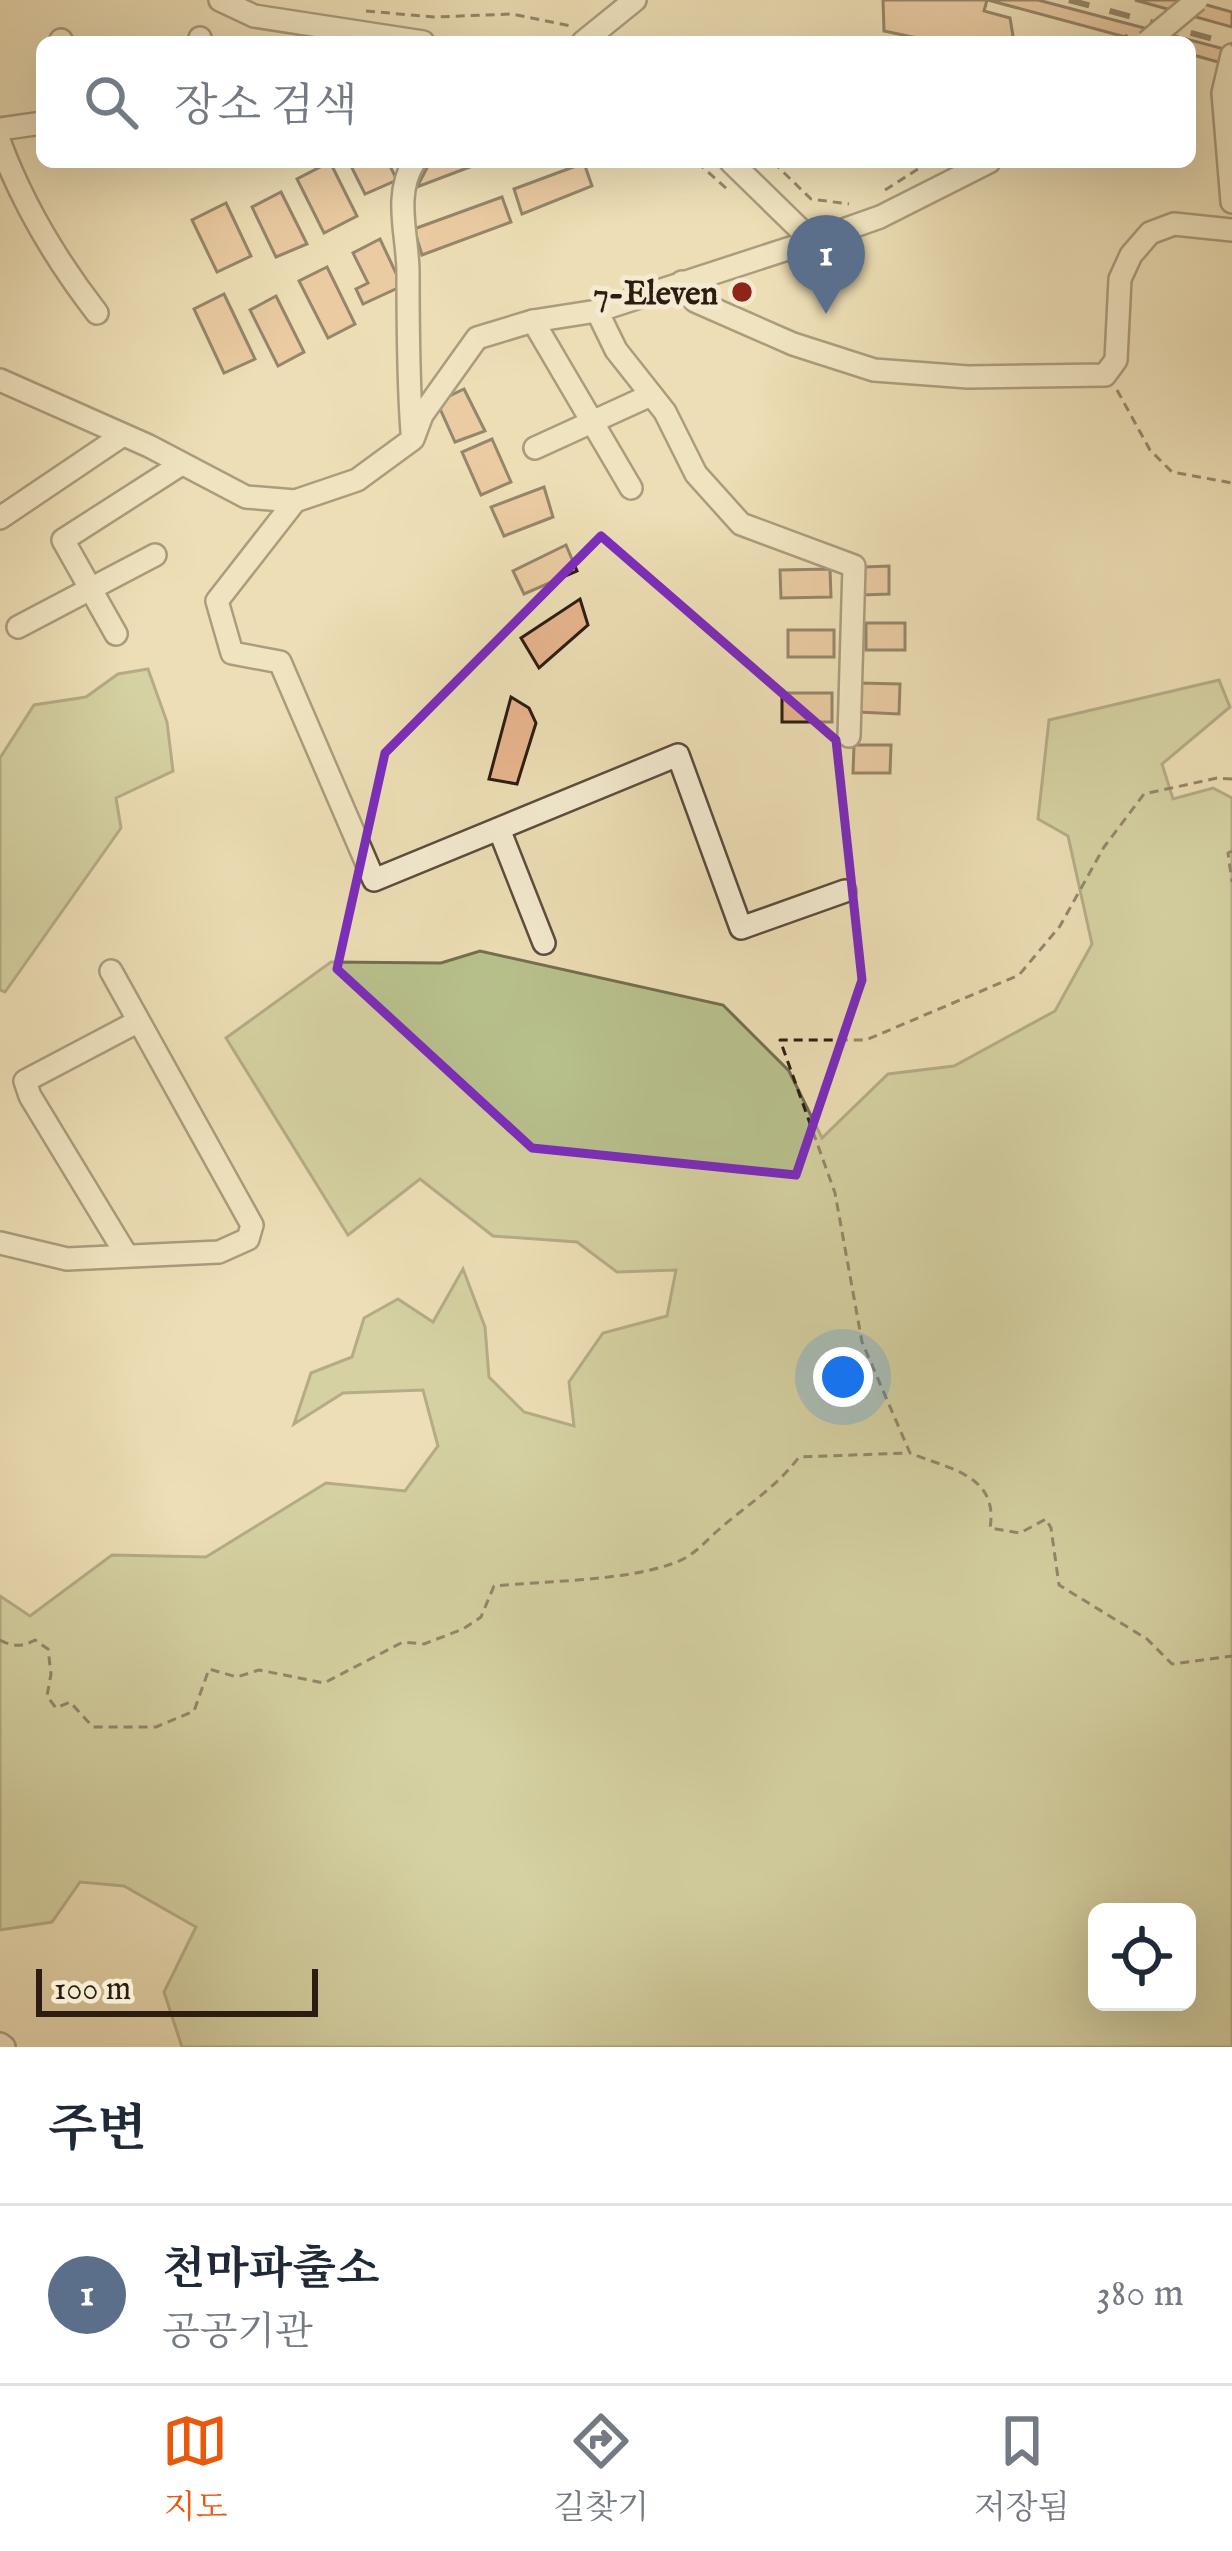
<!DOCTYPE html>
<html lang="ko">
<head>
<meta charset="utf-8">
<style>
  :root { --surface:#fff; --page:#f6f6f7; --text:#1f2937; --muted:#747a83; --line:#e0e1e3; --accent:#ea580c }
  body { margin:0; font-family:"IM FELL English","Noto Serif KR",serif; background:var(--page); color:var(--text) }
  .controls { position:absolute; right:36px; bottom:36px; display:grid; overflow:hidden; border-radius:18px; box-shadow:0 12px 48px #0002 }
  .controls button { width:108px; height:108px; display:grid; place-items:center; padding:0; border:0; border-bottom:3px solid var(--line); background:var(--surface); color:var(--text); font:60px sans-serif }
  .scale { position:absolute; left:36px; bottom:30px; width:282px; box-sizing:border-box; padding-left:12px; border:6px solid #2c1d12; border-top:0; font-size:33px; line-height:42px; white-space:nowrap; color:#2c1d12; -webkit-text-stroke:9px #f3eacf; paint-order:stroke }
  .you { position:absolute; left:843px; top:1377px; width:42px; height:42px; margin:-30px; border:9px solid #fff; border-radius:50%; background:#1a73e8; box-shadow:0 0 0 18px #1a73e833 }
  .badge { display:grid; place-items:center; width:78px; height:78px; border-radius:50%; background:var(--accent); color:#fff; font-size:39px; font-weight:700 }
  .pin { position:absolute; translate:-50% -99px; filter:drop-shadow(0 3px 6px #0008) }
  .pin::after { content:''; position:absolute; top:63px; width:42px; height:36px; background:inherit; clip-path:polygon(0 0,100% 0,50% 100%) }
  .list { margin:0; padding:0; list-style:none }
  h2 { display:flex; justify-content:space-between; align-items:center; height:156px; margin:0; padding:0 48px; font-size:51px }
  h2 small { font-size:39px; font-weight:400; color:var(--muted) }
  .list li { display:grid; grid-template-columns:78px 1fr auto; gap:36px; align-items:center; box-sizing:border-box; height:180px; padding:0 48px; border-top:3px solid var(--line) }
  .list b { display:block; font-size:45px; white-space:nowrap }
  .list p { margin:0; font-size:39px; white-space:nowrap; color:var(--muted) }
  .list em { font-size:39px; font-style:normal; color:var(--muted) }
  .icon { flex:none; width:66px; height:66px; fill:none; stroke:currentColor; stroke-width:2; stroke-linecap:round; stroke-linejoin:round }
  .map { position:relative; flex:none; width:1232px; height:2047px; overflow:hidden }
  .search { position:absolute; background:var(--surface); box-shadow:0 12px 48px #0002; left:36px; right:36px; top:36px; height:132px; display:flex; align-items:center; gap:30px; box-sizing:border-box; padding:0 42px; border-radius:18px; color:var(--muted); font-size:45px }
  .sheet { height:336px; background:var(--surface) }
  nav { display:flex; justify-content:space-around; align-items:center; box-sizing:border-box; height:168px; border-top:3px solid var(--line); background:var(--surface); font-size:33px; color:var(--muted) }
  nav a { display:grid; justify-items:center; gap:6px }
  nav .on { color:var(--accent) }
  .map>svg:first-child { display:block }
  .green { fill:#b8c18d; stroke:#726f50; stroke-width:3; fill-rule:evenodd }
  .building { fill:#e7b48d; stroke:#2c1d12; stroke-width:3 }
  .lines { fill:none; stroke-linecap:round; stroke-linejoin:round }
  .minor-casing { stroke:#5c4d3b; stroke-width:26 }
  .path { stroke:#2c1d12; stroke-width:3; stroke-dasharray:9 6; stroke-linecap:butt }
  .minor { stroke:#f3eacf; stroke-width:21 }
  .rail { stroke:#2c1d12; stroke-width:6; stroke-dasharray:21 21; stroke-linecap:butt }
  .minor-bridge-casing { stroke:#5c4d3b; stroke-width:26; stroke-linecap:butt }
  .path-bridge { stroke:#2c1d12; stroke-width:3; stroke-dasharray:9 6; stroke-linecap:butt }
  .minor-bridge { stroke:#f3eacf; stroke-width:21 }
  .marked { fill:none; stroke:#7b2cbf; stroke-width:9; stroke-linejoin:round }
  .poi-dot { fill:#8f2418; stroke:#f3eacf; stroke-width:4.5 }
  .labels { text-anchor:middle; stroke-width:10; stroke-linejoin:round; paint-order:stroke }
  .poi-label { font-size:33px; font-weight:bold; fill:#2c1d12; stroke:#f3eacf; text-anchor:end }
</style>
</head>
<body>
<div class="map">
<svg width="1232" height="2047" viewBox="0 0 1232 2047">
  <rect width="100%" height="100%" fill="#eddeb5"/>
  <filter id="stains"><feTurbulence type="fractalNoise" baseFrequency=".00167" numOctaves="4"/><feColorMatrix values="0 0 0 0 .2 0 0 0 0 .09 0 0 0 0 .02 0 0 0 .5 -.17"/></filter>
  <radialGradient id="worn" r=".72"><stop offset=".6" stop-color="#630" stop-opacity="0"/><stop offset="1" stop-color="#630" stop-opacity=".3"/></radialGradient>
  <!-- green -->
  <g class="green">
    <polygon points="148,669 167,722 173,771 116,798 121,828 5,992 0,990 0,758 34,705 86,697 118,674"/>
    <path d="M1219,680l11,27 -68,57 11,35 40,-11 19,10v1249h-1050l-18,-55 32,-65 -72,-41 -44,-4 -28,40 -52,8v-334l30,20 82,-61 94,2 120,-74 79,8 33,-45 -15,-56 -80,3 -49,31 17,-51 41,-16 12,-39 34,-19 35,23 30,-53 22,58 4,50 35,35 50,14 -5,-44 34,-49 64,-17 9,-46 -59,2 -40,-30 -84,-6 -73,-57 -72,56 -122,-197 105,-76 110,1 39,-12 243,54 66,66 33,67 66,-64 66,-8 101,-55 37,-67 -24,-108 -30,-17 11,-99zM1097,1912h90v90h-90z"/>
  </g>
  <!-- building -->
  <g class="building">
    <polygon points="883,0 987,0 984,11 1010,18 1014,42 936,42 884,31"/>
    <polygon points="988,0 1038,0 1232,51 1232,66 1190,54 1190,42 1144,42"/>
    <polygon points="1135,0 1189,0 1232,12 1232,27"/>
    <polygon points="330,162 357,216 324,233 297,179"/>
    <polygon points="349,162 388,162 397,180 365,194"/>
    <polygon points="430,162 483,162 417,187"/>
    <polygon points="584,163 592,186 522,214 514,189"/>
    <polygon points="281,192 307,244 276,257 252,207"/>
    <polygon points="502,197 511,222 422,255 414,229"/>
    <polygon points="226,203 251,256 217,272 192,220"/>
    <polygon points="380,239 402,286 363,304 356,289 368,283 353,253"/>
    <polygon points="327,267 355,324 328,338 299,281"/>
    <polygon points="224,294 255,359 224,373 194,309"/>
    <polygon points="276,296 304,352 278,366 250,310"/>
    <polygon points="464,389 485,431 455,442 437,402"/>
    <polygon points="492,439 511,482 481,495 462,452"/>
    <polygon points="544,487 553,517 504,536 491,507"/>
    <polygon points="566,545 577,571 524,594 513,571"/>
    <polygon points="889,566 889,594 862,595 864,567"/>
    <polygon points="830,569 831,597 781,598 780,570"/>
    <polygon points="580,599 588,625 539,668 521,638"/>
    <rect x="866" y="623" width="39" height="27"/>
    <rect x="788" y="630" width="46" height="27"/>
    <polygon points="859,683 900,684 899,714 858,712"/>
    <rect x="782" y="693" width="50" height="29"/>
    <polygon points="511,697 529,708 536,723 517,784 489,779"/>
    <polygon points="854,745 891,745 890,773 853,773"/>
  </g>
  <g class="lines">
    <defs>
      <g id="minor">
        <polyline points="220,0 254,16 423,42"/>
        <polyline points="61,42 61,40"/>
        <polyline points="199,42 200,38"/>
        <polyline points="583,42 635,0"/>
        <polyline points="1232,55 1223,93 1232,202"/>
        <polyline points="0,129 42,123"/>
        <path d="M0,143c23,62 56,117 97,170"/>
        <polyline points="731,162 812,241 880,217 989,162"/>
        <polyline points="682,282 695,301 793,344 874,370 968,377 1105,375 1116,360 1120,279 1131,255 1150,233 1174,224 1232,230"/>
        <polyline points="597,311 616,350 665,412 696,474 741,524 854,566 849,736"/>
        <polyline points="533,321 631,488"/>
        <polyline points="0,380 149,446 246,497 295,501 357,480 413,439 422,415 477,338 533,321 597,311 812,241"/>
        <path d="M412,432c-4,-53 -4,-106 -4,-160 0,-36 -15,-76 6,-110"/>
        <polyline points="535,448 651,395"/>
        <polyline points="295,501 217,601 232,653 280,662 374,880 678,755 741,928 845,891"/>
        <polyline points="0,518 123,435"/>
        <polyline points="18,627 155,555"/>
        <polyline points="116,634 63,540 180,465"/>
        <polyline points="499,829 544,943"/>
        <polyline points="0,1243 67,1259 219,1252 248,1239 252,1225 111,971"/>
        <polyline points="127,1256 30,1096 25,1081 137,1022"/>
        <polyline points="0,2044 4,2047"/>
      </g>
    </defs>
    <!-- minor casing -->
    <use href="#minor" class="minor-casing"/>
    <!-- path -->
    <g class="path">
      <polyline points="366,11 434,17 512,14 571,26"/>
      <polyline points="678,42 724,42"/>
      <polyline points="1120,42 1121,41"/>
      <polyline points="697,162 727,189"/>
      <polyline points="773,162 811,199 849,204"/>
      <polyline points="885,190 929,162"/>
      <polyline points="1117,390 1150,450 1172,472 1232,483"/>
      <path d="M1232,779l-15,-1 -73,16 -40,53 -44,79 -41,49 -153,65h-86l55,153 27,149 48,111c39,16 89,22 80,75l30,5 26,-14 5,9 8,57 88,54 25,25 60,-8"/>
      <polyline points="1232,851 1228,853 1232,882"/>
      <path d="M0,1640c13,7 22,7 35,0l13,9 3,25 -4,22 9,12 14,-6 23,25h63l38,-16 15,-42 28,8 22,-7 65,13 79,-41 21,2 39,-15 18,-12 13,-31c51,-5 129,-5 177,-22 20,-6 30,-18 45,-32 29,-26 59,-43 83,-75l109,-4"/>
    </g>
    <!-- minor -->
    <use href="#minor" class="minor"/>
    <!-- rail -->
    <polyline class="rail" points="1069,0 1232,44"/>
    <defs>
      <polyline id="minor-bridge" points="1147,42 1197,0"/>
    </defs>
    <!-- minor-bridge casing -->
    <use href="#minor-bridge" class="minor-bridge-casing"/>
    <!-- path-bridge -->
    <polyline class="path-bridge" points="1121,41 1128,34"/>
    <!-- minor-bridge -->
    <use href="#minor-bridge" class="minor-bridge"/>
  </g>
  <!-- marked area -->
  <path d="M0 0H1232V2047H0ZM601,536l235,204 26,240 -66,195 -264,-27 -195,-179 48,-216z" fill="#eddeb5" fill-opacity=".55" fill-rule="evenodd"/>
  <path class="marked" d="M601,536l235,204 26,240 -66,195 -264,-27 -195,-179 48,-216z"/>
  <!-- markers -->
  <circle class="poi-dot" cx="742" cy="292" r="12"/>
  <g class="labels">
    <!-- poi labels -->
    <g class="poi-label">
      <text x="718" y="304">7-Eleven</text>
    </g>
  </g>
  <rect width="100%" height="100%" filter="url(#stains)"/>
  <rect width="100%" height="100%" fill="url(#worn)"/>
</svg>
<div class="controls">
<button><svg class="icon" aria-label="locate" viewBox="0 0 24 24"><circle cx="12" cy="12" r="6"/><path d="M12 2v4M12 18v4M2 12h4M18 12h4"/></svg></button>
</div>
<div class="scale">100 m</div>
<div class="you"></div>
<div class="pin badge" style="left:826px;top:314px;background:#5c6f8a">1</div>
<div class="search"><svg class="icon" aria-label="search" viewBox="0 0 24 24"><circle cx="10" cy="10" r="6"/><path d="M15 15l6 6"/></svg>장소 검색</div>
</div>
<section class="sheet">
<h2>주변<small></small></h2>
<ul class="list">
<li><span class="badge" style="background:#5c6f8a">1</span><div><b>천마파출소</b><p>공공기관</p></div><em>380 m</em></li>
</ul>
</section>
<nav>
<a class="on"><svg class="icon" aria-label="map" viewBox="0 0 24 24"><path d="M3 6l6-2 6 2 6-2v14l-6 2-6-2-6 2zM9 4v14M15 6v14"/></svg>지도</a>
<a><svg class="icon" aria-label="directions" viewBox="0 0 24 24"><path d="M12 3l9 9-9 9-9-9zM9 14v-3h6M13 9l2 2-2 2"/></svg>길찾기</a>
<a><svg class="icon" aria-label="saved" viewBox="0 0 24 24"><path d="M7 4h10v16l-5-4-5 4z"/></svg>저장됨</a>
</nav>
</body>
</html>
